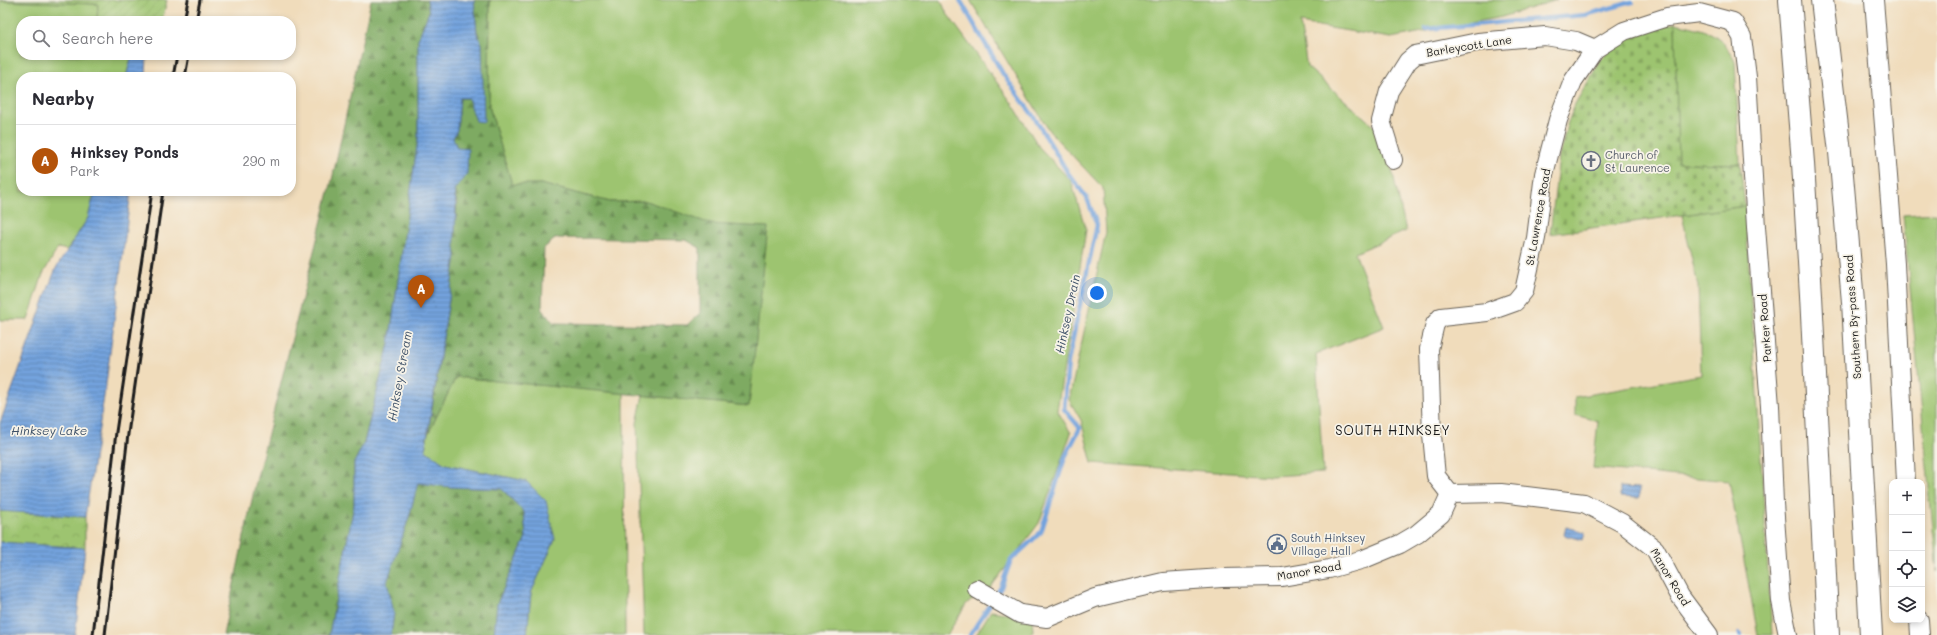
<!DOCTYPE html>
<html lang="en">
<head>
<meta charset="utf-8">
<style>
  :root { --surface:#fff; --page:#f7f7f7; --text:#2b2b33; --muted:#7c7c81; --line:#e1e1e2; --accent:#b45309 }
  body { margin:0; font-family:Mali,sans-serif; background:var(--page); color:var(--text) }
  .controls { position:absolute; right:12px; bottom:12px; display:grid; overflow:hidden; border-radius:8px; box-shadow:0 2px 6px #0003 }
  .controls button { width:36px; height:36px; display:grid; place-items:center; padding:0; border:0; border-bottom:1px solid var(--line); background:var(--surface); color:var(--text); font:20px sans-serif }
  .you { position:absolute; left:1097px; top:293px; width:14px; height:14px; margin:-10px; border:3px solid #fff; border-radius:50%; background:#1a73e8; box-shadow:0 0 0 6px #1a73e833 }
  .badge { display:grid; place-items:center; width:26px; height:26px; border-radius:50%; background:var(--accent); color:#fff; font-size:13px; font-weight:700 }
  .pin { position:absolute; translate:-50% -33px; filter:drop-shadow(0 1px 2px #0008) }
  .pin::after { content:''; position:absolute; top:21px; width:14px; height:12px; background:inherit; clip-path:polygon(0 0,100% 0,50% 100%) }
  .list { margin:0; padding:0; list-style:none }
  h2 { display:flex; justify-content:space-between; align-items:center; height:52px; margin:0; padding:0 16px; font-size:17px }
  h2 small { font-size:13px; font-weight:400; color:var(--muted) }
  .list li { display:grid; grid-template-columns:26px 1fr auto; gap:12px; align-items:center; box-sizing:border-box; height:72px; padding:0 16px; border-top:1px solid var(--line) }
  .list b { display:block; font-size:15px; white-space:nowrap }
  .list p { margin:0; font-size:13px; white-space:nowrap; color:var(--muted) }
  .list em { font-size:13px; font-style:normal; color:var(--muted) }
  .icon { flex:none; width:22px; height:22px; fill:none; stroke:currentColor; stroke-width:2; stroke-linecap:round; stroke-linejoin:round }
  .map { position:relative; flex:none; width:1937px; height:635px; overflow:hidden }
  .search { position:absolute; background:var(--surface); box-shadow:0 2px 6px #0003; left:16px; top:16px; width:280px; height:44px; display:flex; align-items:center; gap:10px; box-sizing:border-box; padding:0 14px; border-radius:16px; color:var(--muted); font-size:15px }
  .panel { position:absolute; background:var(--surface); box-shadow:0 2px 6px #0003; left:16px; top:72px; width:280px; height:124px; border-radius:16px }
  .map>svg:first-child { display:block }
  .grass { fill:#9dc470; stroke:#5c7046 }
  .forest { fill:url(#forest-firs); stroke:#4d633f; fill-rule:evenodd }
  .cemetery { fill:url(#cemetery-stones); stroke:#5c7046 }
  .park { fill:url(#park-crowns); stroke:#5c7046 }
  .garden { fill:url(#garden-furrows); stroke:#5c7046 }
  .water { fill:url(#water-rules); stroke:#48607c }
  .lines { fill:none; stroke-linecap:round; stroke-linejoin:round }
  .stream { stroke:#73a3dd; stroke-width:4.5 }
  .minor-casing { stroke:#665f54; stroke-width:20 }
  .trunk-casing { stroke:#665f54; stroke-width:24 }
  .minor { stroke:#fff; stroke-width:18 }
  .trunk { stroke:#fff; stroke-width:22 }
  .rail { stroke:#1c1c1c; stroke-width:3 }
  .labels { text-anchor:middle; stroke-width:3.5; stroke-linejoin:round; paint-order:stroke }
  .street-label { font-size:11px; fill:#1c1c1c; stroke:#f7f3e8 }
  .worship-label { font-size:11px; fill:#5b616d; stroke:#f7f3e8; text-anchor:start }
  .service-label { font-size:11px; fill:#4e5e75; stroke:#f7f3e8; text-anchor:start }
  .water-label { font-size:12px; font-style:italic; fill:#3f5269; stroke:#f7f3e8 }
  .quarter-label { font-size:13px; letter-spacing:1px; fill:#1c1c1c; stroke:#f7f3e8 }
</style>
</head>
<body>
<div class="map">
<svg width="1937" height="635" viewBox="0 0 1937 635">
  <defs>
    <pattern id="forest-firs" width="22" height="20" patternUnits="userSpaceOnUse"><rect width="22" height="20" fill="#7eaa62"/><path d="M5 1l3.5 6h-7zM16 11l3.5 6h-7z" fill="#668a50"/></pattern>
    <pattern id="cemetery-stones" width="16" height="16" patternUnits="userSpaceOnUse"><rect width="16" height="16" fill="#9dc470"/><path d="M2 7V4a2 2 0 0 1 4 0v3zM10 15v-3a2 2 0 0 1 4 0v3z" fill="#87a860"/></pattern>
    <pattern id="park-crowns" width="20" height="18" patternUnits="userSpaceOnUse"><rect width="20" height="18" fill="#9dc470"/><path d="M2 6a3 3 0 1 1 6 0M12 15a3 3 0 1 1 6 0" fill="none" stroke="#87a860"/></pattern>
    <pattern id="garden-furrows" width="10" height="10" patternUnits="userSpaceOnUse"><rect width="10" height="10" fill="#9dc470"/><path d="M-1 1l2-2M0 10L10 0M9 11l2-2" fill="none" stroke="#87a860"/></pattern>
    <pattern id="water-rules" width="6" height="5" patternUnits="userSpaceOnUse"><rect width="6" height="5" fill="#73a3dd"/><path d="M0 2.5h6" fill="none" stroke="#5e84b2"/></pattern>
  </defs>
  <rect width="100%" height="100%" fill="#f7f3e8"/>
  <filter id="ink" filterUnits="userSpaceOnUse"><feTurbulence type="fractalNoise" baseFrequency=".025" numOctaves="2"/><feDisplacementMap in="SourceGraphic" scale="8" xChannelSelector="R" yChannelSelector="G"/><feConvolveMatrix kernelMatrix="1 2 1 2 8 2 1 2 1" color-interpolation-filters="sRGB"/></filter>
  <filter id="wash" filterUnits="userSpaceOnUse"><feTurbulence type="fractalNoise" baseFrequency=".012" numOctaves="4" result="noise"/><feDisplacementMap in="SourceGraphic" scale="16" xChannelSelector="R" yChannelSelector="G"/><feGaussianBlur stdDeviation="0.9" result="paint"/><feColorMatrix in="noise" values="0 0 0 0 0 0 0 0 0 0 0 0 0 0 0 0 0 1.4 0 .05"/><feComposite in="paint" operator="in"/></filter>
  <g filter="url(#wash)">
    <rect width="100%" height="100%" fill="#f0dcbb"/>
    <!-- grass -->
    <g class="grass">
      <polygon points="490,0 941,0 946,12 1014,106 1039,147 1071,181 1086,230 1057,410 1071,433 1039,523 991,587 967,603 947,635 644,635 637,423 643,395 749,406 708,229 646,201 610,202 541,184 512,185 489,106"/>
      <polygon points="970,0 1557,0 1502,17 1391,38 1300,23 1307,67 1384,135 1406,231 1355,253 1384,327 1316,354 1323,473 1272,476 1092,463 1081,420 1069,400 1106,232 1103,188 1050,132"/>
      <polygon points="0,1 98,4 97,21 21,21 21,55 132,55 126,77 21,77 21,191 95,191 88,218 67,250 58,248 43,274 28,320 0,320"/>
      <path d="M1675,23c31,7 46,8 60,39l5,102 -63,-1z"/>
      <polygon points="1745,206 1772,635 1758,635 1729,481 1593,468 1598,421 1575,415 1575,397 1701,375 1698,286 1682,215"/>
      <polygon points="1937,213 1937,572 1903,215"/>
      <polygon points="456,377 624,393 625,635 527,635 531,593 555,539 526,481 445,464 425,451 428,434"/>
      <polygon points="991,611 1032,617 1033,632 1028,635 976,635"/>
    </g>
    <!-- forest -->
    <g class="forest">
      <polygon points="371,0 427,0 429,12 418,39 418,139 389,344 364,443 354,463 354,505 329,635 223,635 256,481 332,180"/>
      <path d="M474,0h16l-1,106 23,78h29l69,18 36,-1 65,23 57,3 -19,179 -293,-29 -28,57 28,-178 -2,-15 3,-38 -3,-13 3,-42 -4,-10 4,-8 3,-32h8l8,22 6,-76 -5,-11zM556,238l130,2 14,8v65l-13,12 -133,-2 -12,-13 2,-62z"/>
      <polygon points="418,482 450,487 502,489 524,512 526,537 497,604 494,635 391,635 394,613 386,582 409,517"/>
    </g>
    <!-- cemetery -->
    <polygon class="cemetery" points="1675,23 1678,163 1740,164 1745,206 1550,234 1559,157 1567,125 1575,104 1602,58 1624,37"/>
    <!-- park -->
    <polygon class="park" points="0,511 85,517 85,548 0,542"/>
    <!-- garden -->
    <polygon class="garden" points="0,0 167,0 162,21 97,21 98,4 0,1"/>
    <!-- water -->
    <g class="water">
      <path d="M427,0h47l3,33 5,11 2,78 -8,-1 -8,-23h-8l-3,32 -4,8 4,10 11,1 -1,25 -13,16c5,22 -2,43 2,66l-31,194 20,14 81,17 20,20 9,38 -24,54 -4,42h-33l3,-31 29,-67 -2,-25 -22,-23 -52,-2 -32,-4 -9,34 -22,65 7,31 -3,22h-62l25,-130v-42l10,-20 25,-99 29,-205v-100l11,-27z"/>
      <polygon points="132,55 147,55 146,77 126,77"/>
      <polygon points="95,191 131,191 106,384 85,517 0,511 0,423 51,281 56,268 88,218"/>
      <polygon points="1620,487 1639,488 1639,498 1620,497"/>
      <polygon points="1566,527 1585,532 1583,540 1564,535"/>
      <polygon points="0,542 85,548 75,635 0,635"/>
    </g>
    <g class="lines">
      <!-- stream -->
      <g class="stream">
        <polyline points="960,0 1003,74 1034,117 1068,173 1087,198 1097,225 1068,361 1064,409 1080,428 1065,457 1041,532 1011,560 1001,587 996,595"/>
        <polyline points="1426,29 1585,15 1632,2"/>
        <polyline points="1740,634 1741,635"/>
        <polyline points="970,635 992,601"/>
      </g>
    </g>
  </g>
  <g filter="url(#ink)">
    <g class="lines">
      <defs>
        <g id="minor">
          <polyline points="1874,0 1895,264 1906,482"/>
          <polyline points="1393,160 1381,121 1389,91 1408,61 1415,55 1478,42 1545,36 1576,41 1595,49"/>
          <polyline points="1450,494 1436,476 1432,435 1429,349 1435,324 1441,317 1487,312 1515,302 1524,291 1536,238 1544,174 1558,120 1573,81 1595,49 1624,31 1667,17 1699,13 1733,22 1742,37 1747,77 1756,227 1770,406 1774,503 1781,601 1788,635"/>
          <polyline points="1450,494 1501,493 1584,503 1622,523 1655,549 1680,596 1709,635"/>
          <polyline points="977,589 1020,614 1047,618 1095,598 1163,582 1222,578 1282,577 1329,569 1364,559 1400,544 1417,534 1441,514 1450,494"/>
          <polyline points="1919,620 1920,635"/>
        </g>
        <g id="trunk">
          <polyline points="1790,0 1803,163 1811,295 1828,635"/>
          <polyline points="1822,0 1840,152 1853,302 1871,635"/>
        </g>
      </defs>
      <!-- minor casing -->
      <use href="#minor" class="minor-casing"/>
      <!-- trunk casing -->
      <use href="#trunk" class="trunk-casing"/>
      <!-- minor -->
      <use href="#minor" class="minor"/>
      <!-- trunk -->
      <use href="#trunk" class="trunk"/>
      <!-- rail -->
      <g class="rail">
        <polyline points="184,21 188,0"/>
        <polyline points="196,21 200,0"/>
        <polyline points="173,77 177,55"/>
        <polyline points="185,77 189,55"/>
        <polyline points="93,635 116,432 152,191"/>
        <polyline points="105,635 128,434 163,191"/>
      </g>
    </g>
  </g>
  <!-- icons -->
  <defs>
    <symbol id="church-ring" viewBox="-11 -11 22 22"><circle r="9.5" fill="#f7f3e8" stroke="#6b7280" stroke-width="1.5"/><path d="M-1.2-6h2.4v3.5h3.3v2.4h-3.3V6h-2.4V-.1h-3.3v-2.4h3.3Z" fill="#6b7280"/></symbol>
    <symbol id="civic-ring" viewBox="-11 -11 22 22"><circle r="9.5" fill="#f7f3e8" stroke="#5c6f8a" stroke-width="1.5"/><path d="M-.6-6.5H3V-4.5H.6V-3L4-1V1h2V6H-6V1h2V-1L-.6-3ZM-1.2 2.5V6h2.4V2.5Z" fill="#5c6f8a"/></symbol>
  </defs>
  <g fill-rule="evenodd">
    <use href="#church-ring" x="1580" y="150" width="22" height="22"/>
    <use href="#civic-ring" x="1266" y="533" width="22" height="22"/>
  </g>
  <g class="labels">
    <!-- street labels -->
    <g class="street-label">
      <text transform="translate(1469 46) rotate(-9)" y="4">Barleycott Lane</text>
      <text transform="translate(1538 217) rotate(-80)" y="4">St Lawrence Road</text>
      <text transform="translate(1853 317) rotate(-94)" y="4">Southern By-pass Road</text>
      <text transform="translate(1765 328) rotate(-94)" y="4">Parker Road</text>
      <text transform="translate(1309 571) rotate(-10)" y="4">Manor Road</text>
      <text transform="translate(1670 577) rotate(59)" y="4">Manor Road</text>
    </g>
    <!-- worship labels -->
    <g class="worship-label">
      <text x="1605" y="159">Church of<tspan x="1605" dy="13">St Laurence</tspan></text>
    </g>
    <!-- service labels -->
    <g class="service-label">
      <text x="1291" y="542">South Hinksey<tspan x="1291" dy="13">Village Hall</tspan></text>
    </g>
    <!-- water labels -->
    <g class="water-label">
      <text transform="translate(1068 314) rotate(-78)" y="4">Hinksey Drain</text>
      <text transform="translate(400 376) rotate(-80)" y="4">Hinksey Stream</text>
      <text x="49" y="435">Hinksey Lake</text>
    </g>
    <!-- quarter labels -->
    <g class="quarter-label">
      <text x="1393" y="435">SOUTH HINKSEY</text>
    </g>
  </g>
</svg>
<div class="controls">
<button>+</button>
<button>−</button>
<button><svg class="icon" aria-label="locate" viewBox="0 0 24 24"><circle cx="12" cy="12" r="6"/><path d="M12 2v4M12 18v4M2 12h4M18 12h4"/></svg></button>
<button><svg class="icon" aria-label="layers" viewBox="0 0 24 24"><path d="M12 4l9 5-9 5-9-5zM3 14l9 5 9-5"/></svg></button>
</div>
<div class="you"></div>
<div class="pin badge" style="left:421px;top:308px">A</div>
<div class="search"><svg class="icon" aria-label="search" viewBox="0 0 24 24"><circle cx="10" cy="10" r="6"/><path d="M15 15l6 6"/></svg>Search here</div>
<section class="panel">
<h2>Nearby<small></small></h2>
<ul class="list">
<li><span class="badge">A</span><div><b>Hinksey Ponds</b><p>Park</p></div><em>290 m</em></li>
</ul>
</section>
</div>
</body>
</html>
